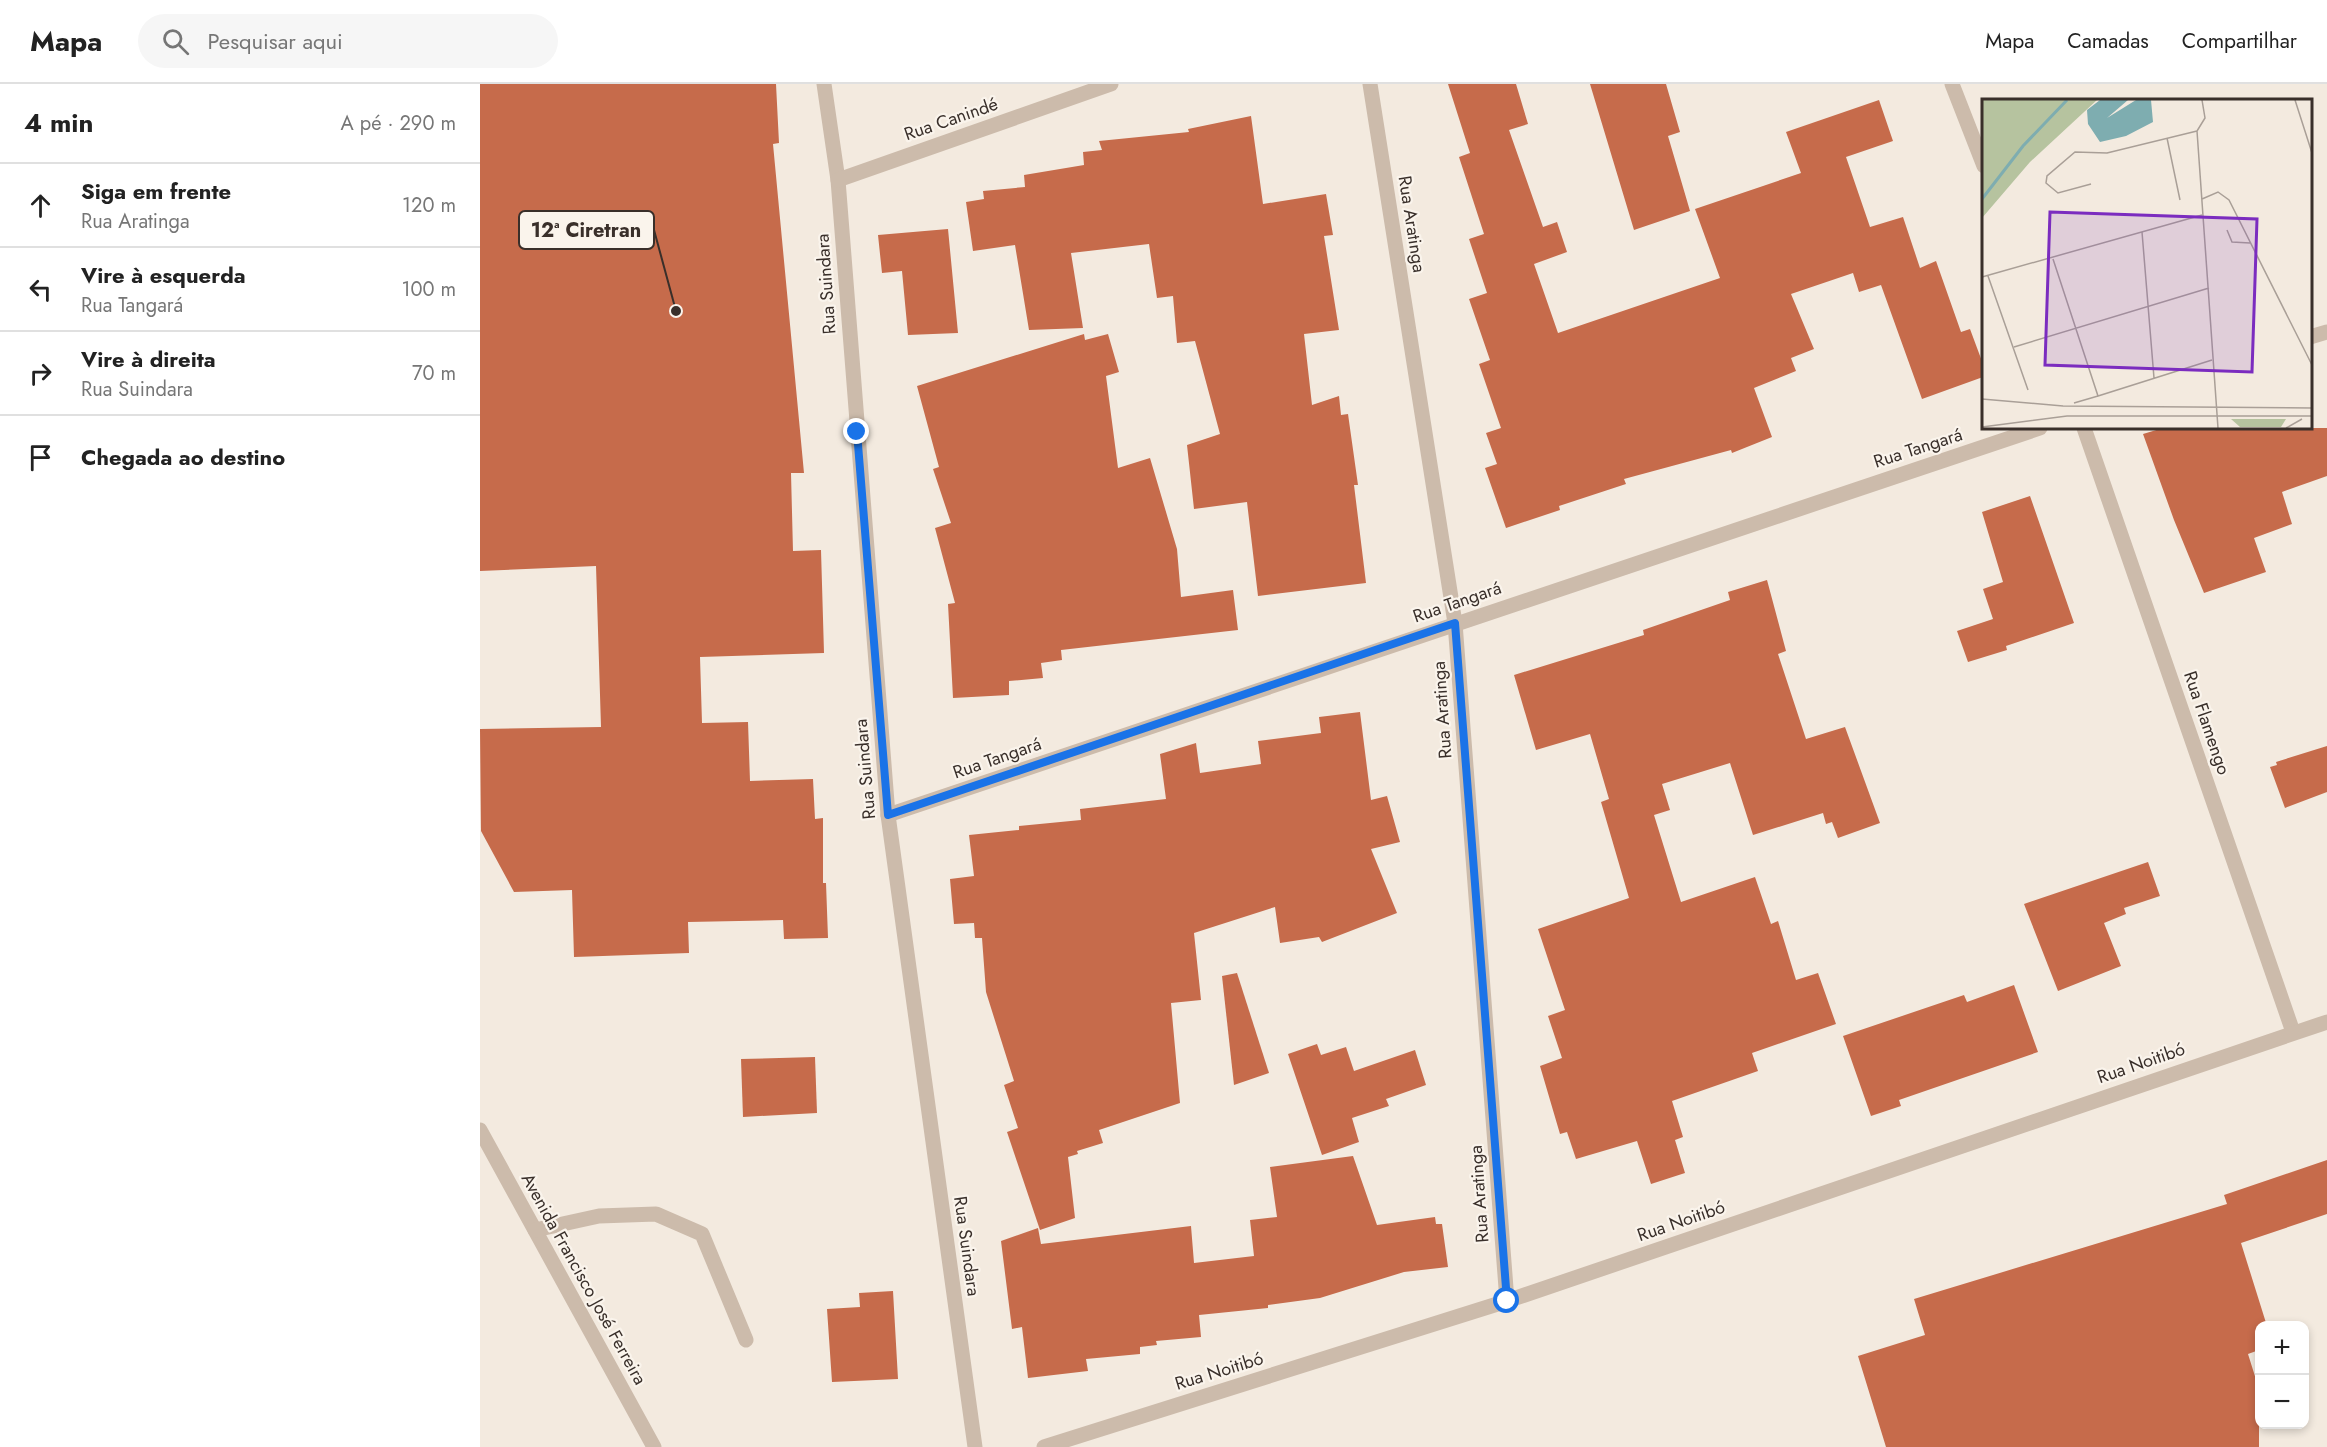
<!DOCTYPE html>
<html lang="pt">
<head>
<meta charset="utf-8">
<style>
  :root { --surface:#fff; --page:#f6f6f6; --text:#222; --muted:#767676; --line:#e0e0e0 }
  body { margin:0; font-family:Jost,sans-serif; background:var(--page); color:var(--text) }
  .controls { position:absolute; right:18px; bottom:18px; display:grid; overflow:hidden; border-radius:12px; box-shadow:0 3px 9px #0003 }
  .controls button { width:54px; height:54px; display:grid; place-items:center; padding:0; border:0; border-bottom:2px solid var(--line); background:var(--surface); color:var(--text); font:30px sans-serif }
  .stop { position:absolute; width:18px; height:18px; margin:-14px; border:4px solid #1a73e8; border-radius:50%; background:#fff }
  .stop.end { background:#1a73e8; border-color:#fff; box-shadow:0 2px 6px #0008 }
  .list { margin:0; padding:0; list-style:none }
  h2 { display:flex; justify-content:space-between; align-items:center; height:78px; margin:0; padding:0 24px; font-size:26px }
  h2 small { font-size:20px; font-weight:400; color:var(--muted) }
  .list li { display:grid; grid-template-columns:39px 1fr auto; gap:18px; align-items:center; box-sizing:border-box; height:84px; padding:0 24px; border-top:2px solid var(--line) }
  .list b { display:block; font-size:22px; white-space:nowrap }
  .list p { margin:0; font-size:20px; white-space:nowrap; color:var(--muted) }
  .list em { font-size:20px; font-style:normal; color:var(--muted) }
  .icon { flex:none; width:33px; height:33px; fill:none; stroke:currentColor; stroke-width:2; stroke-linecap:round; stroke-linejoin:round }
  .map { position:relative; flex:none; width:1847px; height:1363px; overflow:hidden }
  header { display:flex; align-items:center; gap:36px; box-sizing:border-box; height:84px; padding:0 30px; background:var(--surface); border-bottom:2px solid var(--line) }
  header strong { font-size:28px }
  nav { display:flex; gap:33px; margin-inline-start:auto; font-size:21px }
  .search { width:420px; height:54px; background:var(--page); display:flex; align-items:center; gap:15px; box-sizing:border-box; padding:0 21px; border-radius:33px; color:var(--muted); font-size:22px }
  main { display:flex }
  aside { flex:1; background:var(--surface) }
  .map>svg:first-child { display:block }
  .building { fill:#c66b4b }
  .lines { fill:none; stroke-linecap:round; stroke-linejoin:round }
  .minor { stroke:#ccbbab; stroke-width:15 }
  .route { stroke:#1a73e8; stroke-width:8 }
  .labels { text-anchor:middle; stroke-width:4.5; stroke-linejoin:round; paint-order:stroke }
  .street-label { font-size:18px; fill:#392f2a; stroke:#faf4ec }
  .inset-river { fill:none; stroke:#7eadb0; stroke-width:3 }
  .inset-road { fill:none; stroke:#a99f97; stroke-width:1.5 }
  .view { fill:#7b2cbf; fill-opacity:0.15; stroke:#7b2cbf; stroke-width:3 }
  .inset-edge { fill:none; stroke:#392f2a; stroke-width:3 }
  .leader { fill:none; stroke:#392f2a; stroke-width:2 }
  .callout-dot { fill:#392f2a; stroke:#faf4ec; stroke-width:2 }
  .callout { fill:#faf4ec; stroke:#392f2a; stroke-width:2 }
  .callout-label { font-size:20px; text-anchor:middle; font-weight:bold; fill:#392f2a }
</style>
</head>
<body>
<header>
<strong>Mapa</strong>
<div class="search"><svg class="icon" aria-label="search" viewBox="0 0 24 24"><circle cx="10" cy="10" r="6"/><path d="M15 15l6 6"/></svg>Pesquisar aqui</div>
<nav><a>Mapa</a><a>Camadas</a><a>Compartilhar</a></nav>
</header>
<main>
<aside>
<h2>4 min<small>A pé · 290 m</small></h2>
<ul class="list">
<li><svg class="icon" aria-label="ahead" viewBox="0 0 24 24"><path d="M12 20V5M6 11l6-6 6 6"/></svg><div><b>Siga em frente</b><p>Rua Aratinga</p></div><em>120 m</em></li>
<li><svg class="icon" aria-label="left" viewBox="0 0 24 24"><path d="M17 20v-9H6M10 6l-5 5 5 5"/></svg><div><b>Vire à esquerda</b><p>Rua Tangará</p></div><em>100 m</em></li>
<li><svg class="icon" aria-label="right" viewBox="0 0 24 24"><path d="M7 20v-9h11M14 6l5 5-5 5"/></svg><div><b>Vire à direita</b><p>Rua Suindara</p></div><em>70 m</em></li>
<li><svg class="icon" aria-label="arrive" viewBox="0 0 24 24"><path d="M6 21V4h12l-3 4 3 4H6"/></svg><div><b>Chegada ao destino</b></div></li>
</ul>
</aside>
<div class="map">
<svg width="1847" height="1363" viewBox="0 0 1847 1363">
  <rect width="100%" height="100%" fill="#f3eadf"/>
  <!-- building -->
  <g class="building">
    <polygon points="0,0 296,0 299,59 293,60 324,389 311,389 313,467 341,466 344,569 220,573 222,639 268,638 270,697 333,695 335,735 343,734 343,799 346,799 348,854 304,855 303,836 208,838 209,869 94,873 92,806 34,808 1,747 0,645 121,643 116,482 0,487"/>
    <polygon points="968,0 1036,0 1048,40 1029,46 1063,143 1077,138 1087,168 1054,180 1078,249 1240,194 1215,125 1321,89 1306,48 1399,16 1413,57 1366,73 1390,143 1423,133 1440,184 1456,177 1481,248 1490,245 1503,280 1503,293 1442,315 1401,201 1379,208 1373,189 1311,210 1334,265 1311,274 1316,287 1274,304 1292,353 1252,369 1251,366 1144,395 1146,400 1079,422 1080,426 1026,444 1005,384 1017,380 1006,349 1021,344 999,280 1010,276 989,215 1007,209 989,155 1004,150 979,73 990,69"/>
    <polygon points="1110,0 1186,0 1200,48 1188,52 1210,127 1154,146"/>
    <polygon points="771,32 783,120 846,110 853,151 844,152 859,246 824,250 832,321 859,312 861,331 868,330 878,401 874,401 886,499 778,512 767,418 714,425 707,361 740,350 715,257 697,259 693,212 677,214 669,160 591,169 603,244 549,246 535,161 493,167 486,118 504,115 503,107 545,103 544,91 604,81 603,68 622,66 619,57 709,48 708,45"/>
    <polygon points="468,145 478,249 428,251 422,187 402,189 398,151"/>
    <polygon points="604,250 605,256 628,250 639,288 626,292 638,384 670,374 697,465 701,513 753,506 758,546 581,566 582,576 561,579 563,594 529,597 529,611 473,614 468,520 475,519 455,444 471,439 453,385 459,383 437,302"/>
    <polygon points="1683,344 1847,344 1847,392 1802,408 1812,440 1774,454 1786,488 1724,509 1694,436 1663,350"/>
    <polygon points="1550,412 1594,539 1526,562 1527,566 1488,578 1477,547 1513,535 1503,505 1523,498 1502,428"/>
    <polygon points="1287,496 1306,567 1298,570 1326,655 1365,643 1400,739 1358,754 1352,738 1346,740 1343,729 1273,751 1250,679 1182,700 1190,726 1174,731 1201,818 1275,793 1291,840 1298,837 1316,896 1338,889 1356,940 1272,969 1278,987 1192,1017 1203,1053 1195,1056 1205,1089 1171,1100 1157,1057 1096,1075 1087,1048 1080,1050 1060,982 1082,974 1068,932 1085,926 1058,845 1149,814 1121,718 1129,715 1110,650 1056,666 1034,591 1164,551 1163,546 1250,516 1248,508"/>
    <polygon points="880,628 891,716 907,712 920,758 891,765 917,829 842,858 839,853 800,859 795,823 714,849 721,916 691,919 700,1019 619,1046 623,1059 597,1067 598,1070 588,1073 595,1134 560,1146 527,1048 538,1044 524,1001 534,997 506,908 502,854 495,854 494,839 474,840 470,795 494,792 489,751 539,746 539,742 601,736 600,725 686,715 680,670 716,659 720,689 781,680 778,657 841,649 839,633"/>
    <polygon points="1847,662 1847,708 1805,724 1790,683 1797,681 1796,678"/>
    <polygon points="1668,778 1680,812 1644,824 1646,830 1624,839 1641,882 1578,907 1544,820"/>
    <polygon points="757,889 789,989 754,1001 742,892"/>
    <polygon points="1534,901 1558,968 1419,1016 1421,1022 1391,1032 1363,952 1484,911 1487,918"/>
    <polygon points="837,960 841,971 866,963 874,987 935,966 946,1001 906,1015 909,1022 872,1034 879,1058 842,1071 808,970"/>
    <polygon points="335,973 337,1029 263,1033 261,975"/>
    <polygon points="873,1072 897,1141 955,1133 956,1140 962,1140 968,1183 924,1188 840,1214 788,1221 788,1224 719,1231 721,1253 676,1257 677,1261 660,1263 660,1270 606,1275 608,1287 548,1294 542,1243 532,1245 521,1157 558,1144 561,1160 711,1142 714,1179 774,1172 770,1136 797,1133 790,1083"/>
    <polygon points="1847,1076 1847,1130 1761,1159 1787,1242 1779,1242 1779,1266 1768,1270 1779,1305 1779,1363 1406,1363 1378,1272 1445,1251 1434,1215 1747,1120 1744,1111"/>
    <polygon points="413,1207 418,1295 352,1298 347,1225 380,1223 379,1209"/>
  </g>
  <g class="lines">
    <!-- minor -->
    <g class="minor">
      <polyline points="344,0 358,96 408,731 495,1363"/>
      <polyline points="890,0 975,539 1027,1217"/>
      <polyline points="1472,0 1504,82"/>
      <polyline points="358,96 631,0"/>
      <polyline points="1830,253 1847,248"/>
      <polyline points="1604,344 1813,948"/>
      <polyline points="408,731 1560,344"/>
      <polyline points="0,1046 174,1363"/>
      <polyline points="55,1146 119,1132 176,1130 222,1150 266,1256"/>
      <polyline points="564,1363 1027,1217 1847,938"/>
    </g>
  </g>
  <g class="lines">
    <!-- route -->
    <polyline class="route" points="377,348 408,731 975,539 1027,1217"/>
  </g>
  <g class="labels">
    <!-- street labels -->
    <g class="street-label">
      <text transform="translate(471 35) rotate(-19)" y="6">Rua Canindé</text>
      <text transform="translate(932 140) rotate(81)" y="6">Rua Aratinga</text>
      <text transform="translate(346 200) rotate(-94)" y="6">Rua Suindara</text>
      <text transform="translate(1438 364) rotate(-18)" y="6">Rua Tangará</text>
      <text transform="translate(977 518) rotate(-19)" y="6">Rua Tangará</text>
      <text transform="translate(962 626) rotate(-94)" y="6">Rua Aratinga</text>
      <text transform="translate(1727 639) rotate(71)" y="6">Rua Flamengo</text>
      <text transform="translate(517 674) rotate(-19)" y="6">Rua Tangará</text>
      <text transform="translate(385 685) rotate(-95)" y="6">Rua Suindara</text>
      <text transform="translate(1661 979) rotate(-19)" y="6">Rua Noitibó</text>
      <text transform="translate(999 1110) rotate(-94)" y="6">Rua Aratinga</text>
      <text transform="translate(1201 1137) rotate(-19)" y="6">Rua Noitibó</text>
      <text transform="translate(487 1162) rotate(82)" y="6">Rua Suindara</text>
      <text transform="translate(104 1195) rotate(61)" y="6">Avenida Francisco José Ferreira</text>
      <text transform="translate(739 1287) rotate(-17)" y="6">Rua Noitibó</text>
    </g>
  </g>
  <!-- overview -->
  <g transform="translate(1502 15)">
    <rect width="330" height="330" fill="#f3eadf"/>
    <path d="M0,1h115l-67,62 -48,56zM249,320h55l-5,8h-41z" fill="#b6c39f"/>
    <path d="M118,1h28l-21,18 29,-18h15l2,22 -27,14 -26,6 -12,-18 -1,-14z" fill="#7eadb0"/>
    <path class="inset-river" d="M0,100l41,-53 44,-46"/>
    <path class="inset-road" d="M220,1l3,18 -8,13 21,297M313,1l17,53M185,39l13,62M109,85l-33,9 -12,-10 1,-7 28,-24 32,1 90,-22M220,100l16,-7 11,8 83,165M245,131l5,12 18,1M160,133l12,146M71,160l45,137 114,-36M6,177l40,114M0,178l220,-62M32,248l195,-59M0,300l81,7 249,2M92,304l24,-7M0,328l85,-11h245M304,329l16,-9"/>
    <path class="view" d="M68,113l207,7 -5,153 -207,-7z"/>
    <rect width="330" height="330" class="inset-edge"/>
  </g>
  <!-- callouts -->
  <path class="leader" d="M196 227L174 146"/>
  <circle class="callout-dot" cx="196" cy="227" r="6"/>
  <rect class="callout" x="39" y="127" width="135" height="38" rx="6"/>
  <g class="callout-label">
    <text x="106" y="153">12ª Ciretran</text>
  </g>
</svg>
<div class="controls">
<button>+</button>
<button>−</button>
</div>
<div class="stop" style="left:1027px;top:1217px"></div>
<div class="stop end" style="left:377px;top:348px"></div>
</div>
</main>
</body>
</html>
